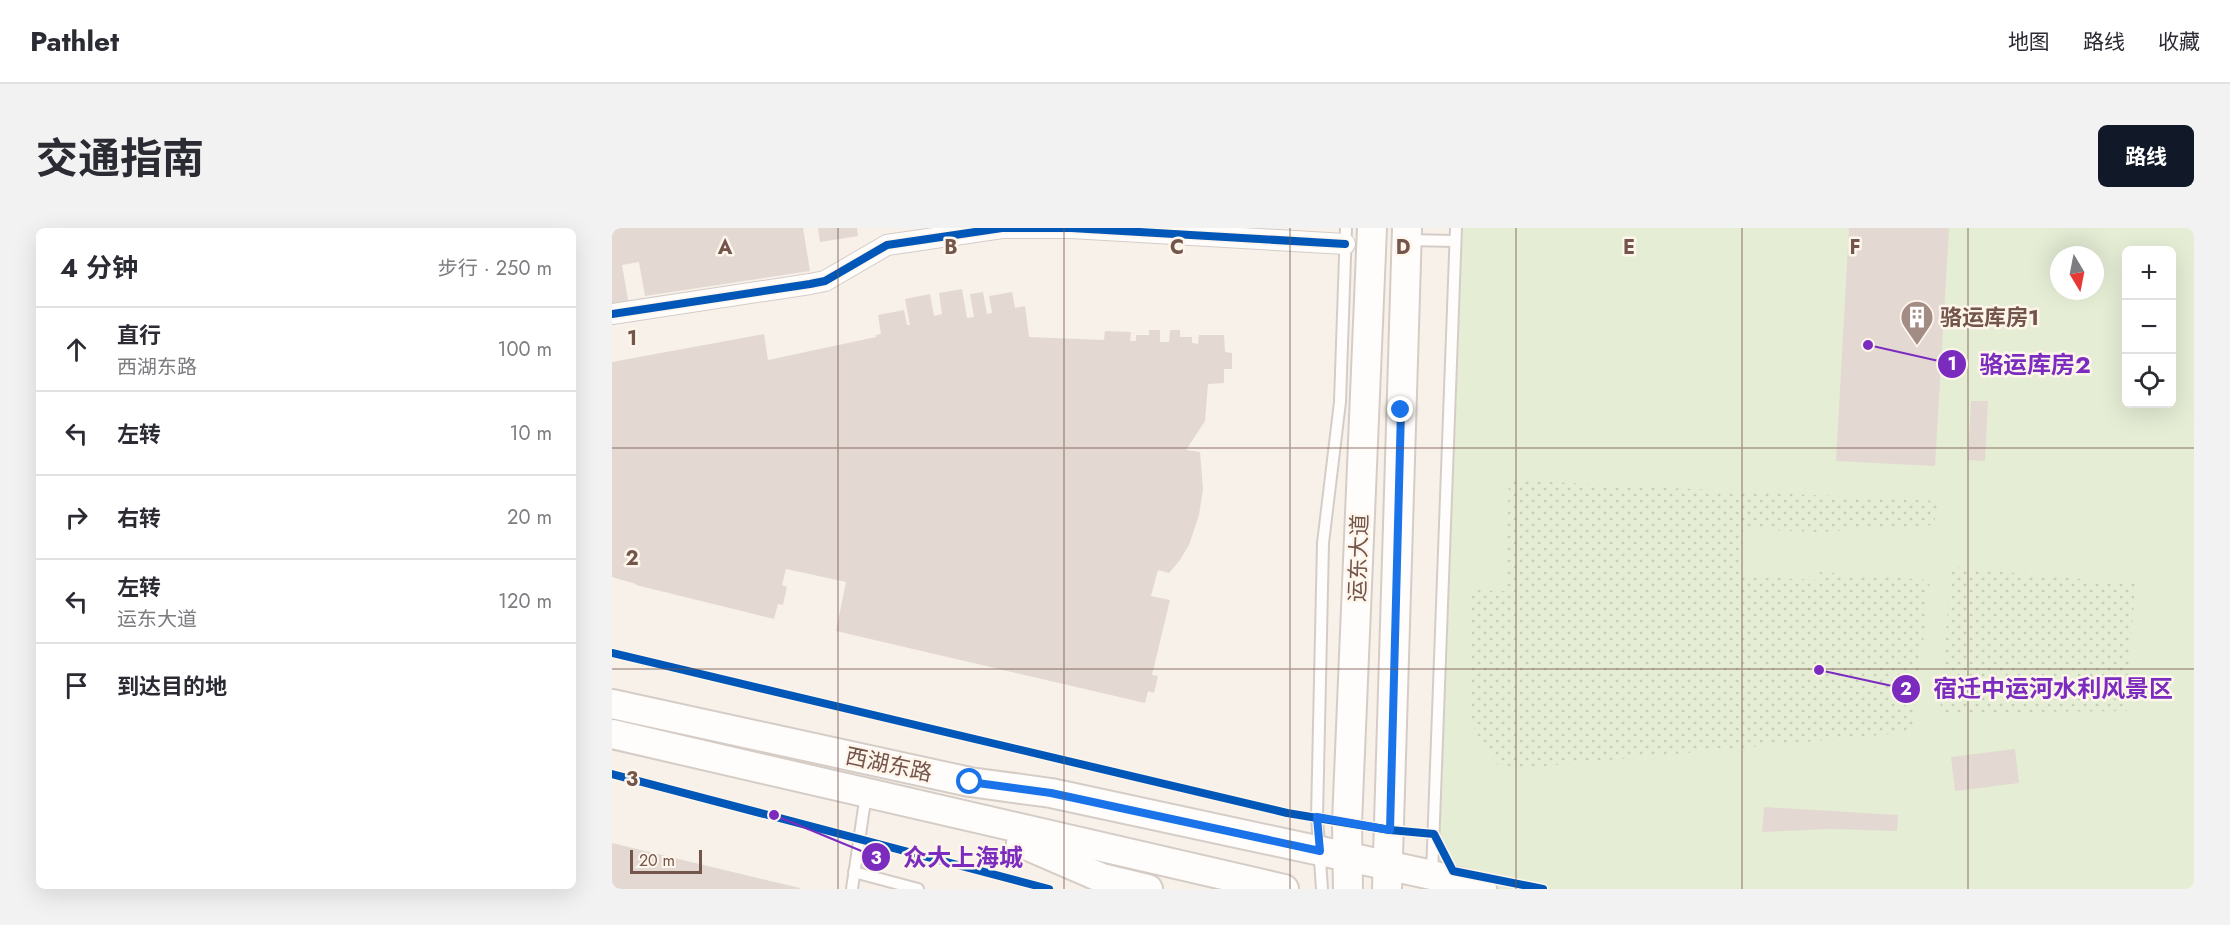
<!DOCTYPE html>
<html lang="zh">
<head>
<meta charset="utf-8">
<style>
  :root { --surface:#fff; --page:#f2f2f3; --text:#2b2b33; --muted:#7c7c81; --line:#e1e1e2; --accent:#111827 }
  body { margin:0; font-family:Jost,"Noto Sans SC",sans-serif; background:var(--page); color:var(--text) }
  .controls { position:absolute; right:18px; top:18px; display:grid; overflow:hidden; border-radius:9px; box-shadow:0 6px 24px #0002 }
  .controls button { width:54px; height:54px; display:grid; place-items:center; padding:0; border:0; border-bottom:2px solid var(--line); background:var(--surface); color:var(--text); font:30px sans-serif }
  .compass { position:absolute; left:1438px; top:18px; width:54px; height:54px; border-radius:50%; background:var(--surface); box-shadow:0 6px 24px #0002; rotate:170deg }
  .scale { position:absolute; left:18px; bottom:15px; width:72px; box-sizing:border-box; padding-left:6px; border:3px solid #74554b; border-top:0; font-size:16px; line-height:21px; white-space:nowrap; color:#74554b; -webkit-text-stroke:4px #fef5eb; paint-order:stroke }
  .stop { position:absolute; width:18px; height:18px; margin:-14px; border:4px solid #1a73e8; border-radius:50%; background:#fff }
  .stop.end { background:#1a73e8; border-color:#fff; box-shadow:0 2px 6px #0008 }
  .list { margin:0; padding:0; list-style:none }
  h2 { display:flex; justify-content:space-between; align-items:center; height:78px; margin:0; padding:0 24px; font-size:26px }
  h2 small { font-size:20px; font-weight:400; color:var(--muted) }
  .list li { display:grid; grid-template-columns:39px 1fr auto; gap:18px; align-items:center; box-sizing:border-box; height:84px; padding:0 24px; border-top:2px solid var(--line) }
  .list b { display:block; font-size:22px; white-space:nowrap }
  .list p { margin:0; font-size:20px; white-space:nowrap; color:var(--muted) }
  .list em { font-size:20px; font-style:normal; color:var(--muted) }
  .icon { flex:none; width:33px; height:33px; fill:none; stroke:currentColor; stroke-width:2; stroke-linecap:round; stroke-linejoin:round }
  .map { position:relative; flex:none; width:1582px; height:661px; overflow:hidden; border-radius:9px }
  header { display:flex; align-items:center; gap:36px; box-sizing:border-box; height:84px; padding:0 30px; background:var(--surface); border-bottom:2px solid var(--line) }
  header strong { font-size:28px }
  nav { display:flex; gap:33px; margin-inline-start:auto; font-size:21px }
  .intro { display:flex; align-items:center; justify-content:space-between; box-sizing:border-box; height:144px; padding:0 36px }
  h1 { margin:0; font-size:42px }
  .button { padding:15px 27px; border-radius:9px; background:var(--accent); color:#fff; font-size:21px; font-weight:700 }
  main { display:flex; gap:36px; padding:0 36px }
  aside { flex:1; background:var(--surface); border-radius:9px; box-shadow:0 6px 24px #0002 }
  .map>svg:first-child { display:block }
  .park { fill:#e5edd5; fill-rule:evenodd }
  .garden { fill:url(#garden-dots) }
  .building { fill:#e3d9d2 }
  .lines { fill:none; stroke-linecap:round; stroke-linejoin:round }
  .lane-casing { stroke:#d6ccc7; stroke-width:14 }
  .street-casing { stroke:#d6ccc7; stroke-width:22 }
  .secondary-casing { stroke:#d6ccc6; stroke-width:32 }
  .lane { stroke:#fefdfc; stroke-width:10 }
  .street { stroke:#fefdfc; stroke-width:20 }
  .secondary { stroke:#fefdfc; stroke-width:28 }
  .cycleway-casing { stroke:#fef5eb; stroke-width:11 }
  .cycleway { stroke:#0057b8; stroke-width:8 }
  .route { stroke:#1a73e8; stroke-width:8 }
  .grid { fill:none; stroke:#74554b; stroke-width:1.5; stroke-opacity:0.55 }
  .labels { text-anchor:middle; stroke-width:5; stroke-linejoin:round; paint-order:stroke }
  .poi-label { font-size:22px; font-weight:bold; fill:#74554b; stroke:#fef5eb; text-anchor:start }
  .street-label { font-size:22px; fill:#74554b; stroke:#fef5eb }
  .grid-label { font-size:20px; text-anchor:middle; font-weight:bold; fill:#74554b; stroke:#fef5eb; stroke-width:5; stroke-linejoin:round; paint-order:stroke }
  .leader { fill:none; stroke:#7b2cbf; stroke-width:2 }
  .callout-dot { fill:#7b2cbf; stroke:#fef5eb; stroke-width:2 }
  .mark-label { font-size:18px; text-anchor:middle; font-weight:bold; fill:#fff }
  .callout-label { font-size:24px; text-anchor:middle; font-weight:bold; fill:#7b2cbf; stroke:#fef5eb; stroke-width:5; stroke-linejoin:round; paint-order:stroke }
</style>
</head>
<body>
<header>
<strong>Pathlet</strong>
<nav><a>地图</a><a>路线</a><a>收藏</a></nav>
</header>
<div class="intro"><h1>交通指南</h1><a class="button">路线</a></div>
<main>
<aside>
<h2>4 分钟<small>步行 · 250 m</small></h2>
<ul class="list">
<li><svg class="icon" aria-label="ahead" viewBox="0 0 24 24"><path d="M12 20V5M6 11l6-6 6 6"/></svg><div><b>直行</b><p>西湖东路</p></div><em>100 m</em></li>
<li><svg class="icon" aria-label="left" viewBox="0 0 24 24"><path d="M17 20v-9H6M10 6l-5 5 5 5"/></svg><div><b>左转</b></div><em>10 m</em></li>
<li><svg class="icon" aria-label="right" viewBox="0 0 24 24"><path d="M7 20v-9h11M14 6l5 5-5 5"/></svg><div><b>右转</b></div><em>20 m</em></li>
<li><svg class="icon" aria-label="left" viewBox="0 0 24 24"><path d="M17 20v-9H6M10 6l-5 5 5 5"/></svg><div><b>左转</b><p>运东大道</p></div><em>120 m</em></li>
<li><svg class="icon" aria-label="arrive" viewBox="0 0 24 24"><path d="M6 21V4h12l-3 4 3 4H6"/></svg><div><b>到达目的地</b></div></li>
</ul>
</aside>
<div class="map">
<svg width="1582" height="661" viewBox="0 0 1582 661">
  <defs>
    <pattern id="garden-dots" width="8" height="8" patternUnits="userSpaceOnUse" patternTransform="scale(1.5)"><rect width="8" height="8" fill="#e5edd5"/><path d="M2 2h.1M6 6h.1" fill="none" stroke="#c8cdb8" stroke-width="1.8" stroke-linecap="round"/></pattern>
  </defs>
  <rect width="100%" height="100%" fill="#f7f1ea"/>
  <!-- park -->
  <path class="park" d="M849,0h733v661h-758zM1514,22h46v154h-46zM1447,27h36v36h-36z"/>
  <!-- garden -->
  <g class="garden">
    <polygon points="897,252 1326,273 1322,297 1207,304 1131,301 1129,348 1207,352 1207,344 1318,352 1301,504 900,541 881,535 879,521 869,515 859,495 859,362 893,363"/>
    <polygon points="1339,339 1523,356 1515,483 1328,485"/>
  </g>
  <!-- building -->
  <g class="building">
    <polygon points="0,0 191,0 198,43 33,68 27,34 10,37 18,83 0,86"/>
    <polygon points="206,0 245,0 246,8 208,14"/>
    <polygon points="1237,0 1337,0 1323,238 1224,233"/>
    <polygon points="350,61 355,90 362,89 358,66 371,64 375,86 380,85 377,68 400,64 403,80 413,78 417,109 492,112 493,103 519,104 518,113 524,113 524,107 537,107 537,102 548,102 548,114 557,114 558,102 568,102 568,109 580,109 580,115 586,116 587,107 612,107 613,124 620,125 620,141 612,141 612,155 596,156 593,193 574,222 588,224 591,261 587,287 577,317 568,332 557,345 546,342 539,368 558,372 540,447 546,448 542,465 536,463 533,475 224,403 234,354 174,341 170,357 175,359 171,377 166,376 162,391 24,357 24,356 0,349 0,134 152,106 156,132 264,109 264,107 269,106 266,87 292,82 295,97 298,97 293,71 318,66 322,88 330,86 327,65"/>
    <polygon points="1359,173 1376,173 1373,233 1356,232"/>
    <polygon points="1403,521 1407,555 1343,563 1339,529"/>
    <polygon points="1152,579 1286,587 1285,603 1218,601 1150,604"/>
    <polygon points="0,615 188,660 187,661 0,661"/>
  </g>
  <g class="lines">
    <defs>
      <g id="lane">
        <polyline points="796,12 843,13"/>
        <polyline points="242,644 306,661"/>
        <polyline points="820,646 844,0"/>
        <polyline points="240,661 254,566"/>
        <polyline points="710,661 705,589 711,315 728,174 734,0"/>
      </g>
      <polyline id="street" points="0,86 198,56 213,53 275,17 390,0 459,0 733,16"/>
      <g id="secondary">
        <polyline points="0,476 358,554 439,565 820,647 870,661"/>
        <polyline points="0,506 672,661"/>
        <polyline points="409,615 490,650 536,661"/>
        <polyline points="736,661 735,595 760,0"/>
        <polyline points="775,661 795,0"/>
      </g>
    </defs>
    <!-- lane casing -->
    <use href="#lane" class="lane-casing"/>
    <!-- street casing -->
    <use href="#street" class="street-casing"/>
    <!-- secondary casing -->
    <use href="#secondary" class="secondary-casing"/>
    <!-- lane -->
    <use href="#lane" class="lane"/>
    <!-- street -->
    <use href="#street" class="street"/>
    <!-- secondary -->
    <use href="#secondary" class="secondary"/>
    <defs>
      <g id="cycleway">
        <polyline points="0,86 198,56 213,53 275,17 390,0 459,0 733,16"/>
        <polyline points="0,425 675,585 778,602 822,606 841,643 931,661"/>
        <polyline points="0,546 437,661"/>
      </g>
    </defs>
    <!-- cycleway casing -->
    <use href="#cycleway" class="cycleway-casing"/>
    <!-- cycleway -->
    <use href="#cycleway" class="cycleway"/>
  </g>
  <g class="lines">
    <!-- route -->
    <polyline class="route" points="358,554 439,565 708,623 705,589 778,602 789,182"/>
  </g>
  <!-- grid -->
  <path class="grid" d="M226,0v661M452,0v661M678,0v661M904,0v661M1130,0v661M1356,0v661M0,220h1582M0,441h1582"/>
  <!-- icons -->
  <defs>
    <symbol id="building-pin" viewBox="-11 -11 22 30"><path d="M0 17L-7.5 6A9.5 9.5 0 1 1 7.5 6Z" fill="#a28c83" stroke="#fef5eb"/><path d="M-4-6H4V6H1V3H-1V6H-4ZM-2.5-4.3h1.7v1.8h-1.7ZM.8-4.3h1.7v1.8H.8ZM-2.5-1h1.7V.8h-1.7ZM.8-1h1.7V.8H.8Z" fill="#fff"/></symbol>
  </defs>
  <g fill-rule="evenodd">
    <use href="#building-pin" x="1286" y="70" width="38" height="52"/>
  </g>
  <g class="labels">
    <!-- poi labels -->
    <g class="poi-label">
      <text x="1328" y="97">骆运库房1</text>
    </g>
    <!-- street labels -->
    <g class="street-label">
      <text transform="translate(746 330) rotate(-88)" y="8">运东大道</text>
      <text transform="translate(277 536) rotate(12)" y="8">西湖东路</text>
    </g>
  </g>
  <g class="grid-label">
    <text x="113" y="26">A</text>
    <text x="339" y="26">B</text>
    <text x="565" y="26">C</text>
    <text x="791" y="26">D</text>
    <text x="1017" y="26">E</text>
    <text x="1243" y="26">F</text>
    <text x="20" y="117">1</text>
    <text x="20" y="337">2</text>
    <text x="20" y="558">3</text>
  </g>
  <!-- callouts -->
  <path class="leader" d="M1256 117L1340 136M1207 442L1294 461M162 587L264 629"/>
  <g class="callout-dot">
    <circle cx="1256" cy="117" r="6"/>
    <circle cx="1207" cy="442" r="6"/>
    <circle cx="162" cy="587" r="6"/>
    <circle cx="1340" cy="136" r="15"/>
    <circle cx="1294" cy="461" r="15"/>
    <circle cx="264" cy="629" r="15"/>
  </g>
  <g class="mark-label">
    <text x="1340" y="142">1</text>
    <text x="1294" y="467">2</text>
    <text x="264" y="636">3</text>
  </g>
  <g class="callout-label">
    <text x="1423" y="145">骆运库房2</text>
    <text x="1441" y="469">宿迁中运河水利风景区</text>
    <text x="351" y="638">众大上海城</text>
  </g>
</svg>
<div class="controls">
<button>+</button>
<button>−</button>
<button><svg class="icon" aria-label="locate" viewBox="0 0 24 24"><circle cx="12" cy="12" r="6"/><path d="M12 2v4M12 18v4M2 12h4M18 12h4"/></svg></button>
</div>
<svg class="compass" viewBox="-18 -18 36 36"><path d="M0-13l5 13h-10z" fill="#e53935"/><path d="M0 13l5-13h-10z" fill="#7c7c81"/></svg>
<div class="scale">20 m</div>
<div class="stop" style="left:358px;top:554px"></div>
<div class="stop end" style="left:789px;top:182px"></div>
</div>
</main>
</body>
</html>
